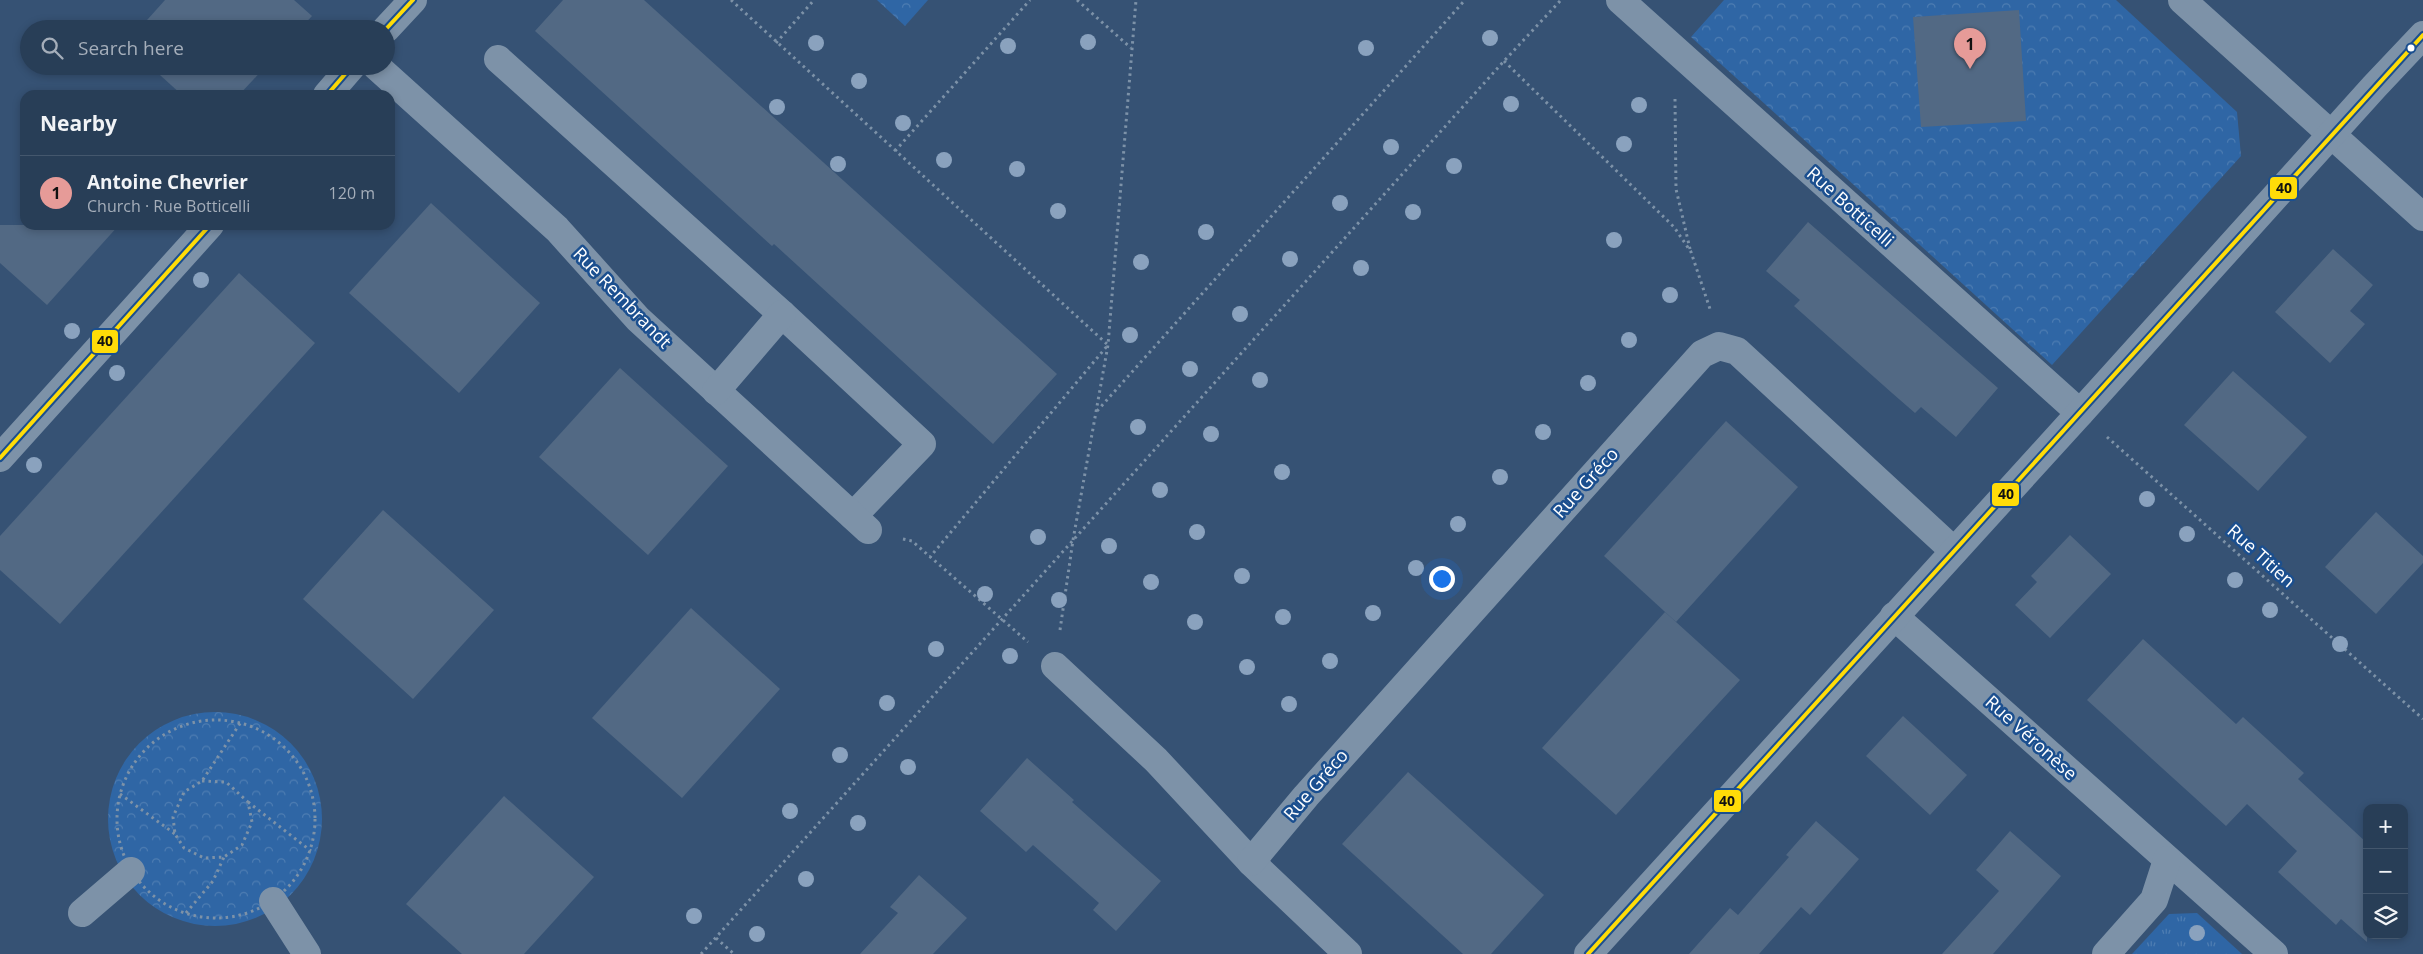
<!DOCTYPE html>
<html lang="en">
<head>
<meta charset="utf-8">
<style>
  :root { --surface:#283e57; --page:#344961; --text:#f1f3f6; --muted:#a5aeba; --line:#44576d; --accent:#e69b98 }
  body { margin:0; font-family:"Open Sans",sans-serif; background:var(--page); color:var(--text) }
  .controls { position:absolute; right:15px; bottom:15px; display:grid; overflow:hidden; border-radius:10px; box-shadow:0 2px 8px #0003 }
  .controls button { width:45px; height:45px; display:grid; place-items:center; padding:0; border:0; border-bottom:1px solid var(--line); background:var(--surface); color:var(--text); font:25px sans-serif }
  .you { position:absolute; left:1441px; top:578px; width:18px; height:18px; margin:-12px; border:4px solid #fff; border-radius:50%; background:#1a73e8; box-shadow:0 0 0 8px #1a73e833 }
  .badge { display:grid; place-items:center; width:32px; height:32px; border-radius:50%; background:var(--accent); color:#111; font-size:16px; font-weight:700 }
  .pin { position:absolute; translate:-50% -41px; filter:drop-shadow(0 1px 2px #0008) }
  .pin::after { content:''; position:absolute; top:26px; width:18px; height:15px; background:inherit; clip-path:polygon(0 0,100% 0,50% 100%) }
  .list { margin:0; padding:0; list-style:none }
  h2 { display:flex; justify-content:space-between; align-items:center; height:65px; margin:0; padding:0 20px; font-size:21px }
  h2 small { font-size:16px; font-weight:400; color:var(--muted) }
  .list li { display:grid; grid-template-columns:32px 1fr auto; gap:15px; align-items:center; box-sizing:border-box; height:75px; padding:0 20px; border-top:1px solid var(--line) }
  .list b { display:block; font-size:19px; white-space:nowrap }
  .list p { margin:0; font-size:16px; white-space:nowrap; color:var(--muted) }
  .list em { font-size:16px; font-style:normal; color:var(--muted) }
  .icon { flex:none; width:28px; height:28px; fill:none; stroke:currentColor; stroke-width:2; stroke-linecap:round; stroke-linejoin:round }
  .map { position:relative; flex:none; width:2423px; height:954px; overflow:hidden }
  .search { position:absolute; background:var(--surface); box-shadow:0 2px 8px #0003; left:20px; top:20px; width:375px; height:55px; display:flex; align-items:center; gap:12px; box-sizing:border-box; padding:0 18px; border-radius:28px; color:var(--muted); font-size:19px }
  .panel { position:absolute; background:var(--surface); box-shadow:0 2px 8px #0003; left:20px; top:90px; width:375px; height:140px; border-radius:15px }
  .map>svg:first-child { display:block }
  .grass { fill:url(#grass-tufts) }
  .park { fill:url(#park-crowns) }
  .building { fill:#526984 }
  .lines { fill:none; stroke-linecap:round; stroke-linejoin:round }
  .path { stroke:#7d92a8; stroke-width:3; stroke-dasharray:2.5 4; stroke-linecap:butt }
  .minor { stroke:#7d92a8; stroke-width:28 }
  .bus-1-casing { stroke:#1b4f8f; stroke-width:8 }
  .bus-1 { stroke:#ffdc08; stroke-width:4 }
  .tree { fill:#8aa2be }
  .bus-dot { fill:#fff; stroke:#1b4f8f; stroke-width:2 }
  .labels { text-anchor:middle; stroke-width:5; stroke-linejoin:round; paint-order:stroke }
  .street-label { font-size:18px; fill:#fff; stroke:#1b4f8f }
  .line-badge { stroke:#1b4f8f; stroke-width:2 }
  .pale-badge-label { font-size:14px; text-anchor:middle; font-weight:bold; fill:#111 }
</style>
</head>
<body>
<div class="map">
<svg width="2423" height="954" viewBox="0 0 2423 954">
  <defs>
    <pattern id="grass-tufts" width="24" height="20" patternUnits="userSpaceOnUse" patternTransform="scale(1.25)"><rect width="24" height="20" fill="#2f66a5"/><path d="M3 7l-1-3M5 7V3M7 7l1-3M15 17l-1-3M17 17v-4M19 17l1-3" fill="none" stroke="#4e7db2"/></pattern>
    <pattern id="park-crowns" width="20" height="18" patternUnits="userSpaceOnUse" patternTransform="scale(1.25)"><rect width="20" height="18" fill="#2f66a5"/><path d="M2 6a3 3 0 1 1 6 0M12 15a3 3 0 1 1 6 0" fill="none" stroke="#4e7db2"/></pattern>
  </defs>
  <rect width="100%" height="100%" fill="#365274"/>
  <!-- grass -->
  <polygon class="grass" points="2197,913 2242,954 2132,954 2169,914"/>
  <!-- park -->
  <g class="park">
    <polygon points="877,0 928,0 905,26"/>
    <polygon points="1724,0 2116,0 2237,112 2241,156 2052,365 1691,37"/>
    <circle cx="215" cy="819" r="107"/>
  </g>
  <!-- building -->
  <g class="building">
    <polygon points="165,0 294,0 312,16 300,29 139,29"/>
    <polygon points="563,0 644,0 1057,374 993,444 774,244 772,246 535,31"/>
    <polygon points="2019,10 2026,121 1921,127 1913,17"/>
    <polygon points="150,66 266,66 239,95 182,95"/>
    <polygon points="431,203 540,303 459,393 349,293"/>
    <polygon points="1808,222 1998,388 1956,437 1921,407 1915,413 1892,393 1794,306 1800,300 1766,271"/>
    <polygon points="0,225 119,225 47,305 0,263"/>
    <polygon points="2333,249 2373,285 2350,311 2365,324 2330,363 2275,312"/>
    <polygon points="239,273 315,343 60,624 0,570 0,536"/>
    <polygon points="620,368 728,466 648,555 539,457"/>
    <polygon points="2233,371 2307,437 2258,491 2184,425"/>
    <polygon points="1726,421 1798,487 1676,622 1604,556"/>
    <polygon points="383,510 494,610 413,699 303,599"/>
    <polygon points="2376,512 2423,556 2423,563 2376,614 2325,567"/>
    <polygon points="2070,535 2111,574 2050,638 2015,605 2037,582 2031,576"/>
    <polygon points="691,608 780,689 682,798 592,718"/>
    <polygon points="1665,612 1740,680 1616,815 1542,748"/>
    <polygon points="2143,639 2236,724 2243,717 2304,773 2298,779 2367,843 2367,942 2341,919 2336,925 2278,872 2297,851 2247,804 2226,826 2087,700"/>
    <polygon points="1903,716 1967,775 1930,815 1866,756"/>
    <polygon points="1027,758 1074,800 1072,802 1161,881 1116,931 1093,910 1099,903 1033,845 1026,852 980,811"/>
    <polygon points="1408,772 1544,895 1491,954 1463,954 1342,844"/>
    <polygon points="504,796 594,877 524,954 462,954 406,904"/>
    <polygon points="1816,821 1859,859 1810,915 1801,907 1759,954 1689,954 1730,908 1738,915 1789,857 1786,855"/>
    <polygon points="2010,831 2061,876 1993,954 1942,954 1999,891 1976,870"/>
    <polygon points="919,875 967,918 933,954 860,954 898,913 890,907"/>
  </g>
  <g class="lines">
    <!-- path -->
    <g class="path">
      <polyline points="731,0 1108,345 930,557"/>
      <polyline points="1077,0 1131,48"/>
      <polyline points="776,43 814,0"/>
      <polyline points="1504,61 1674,227 1691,252 1711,312"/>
      <polyline points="1675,99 1676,189 1690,249"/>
      <polyline points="895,151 1030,0"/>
      <polyline points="1097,411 1465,0"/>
      <polyline points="2107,437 2423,719"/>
      <polyline points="903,539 912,541 1028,642"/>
      <polyline points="1060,630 1073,540 1108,345 1136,0"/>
      <circle cx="216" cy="819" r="99"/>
      <polyline points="202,781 226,782 248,802 252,822 242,845 224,857 204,858 184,848 175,834 173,817 184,792 202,781 241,722"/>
      <polyline points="120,794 175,834"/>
      <polyline points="248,802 311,851"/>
      <polyline points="186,913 213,881 224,857"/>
      <polyline points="716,938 734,954"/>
      <polyline points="701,954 1504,61 1561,0"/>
    </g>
    <!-- minor -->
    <g class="minor">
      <polyline points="1620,0 2080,413"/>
      <polyline points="2182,0 2423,217"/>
      <polyline points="386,29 413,0"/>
      <polyline points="498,59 782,314 922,444 853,516"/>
      <polyline points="376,66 557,229 638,319 868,530"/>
      <polyline points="327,95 352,66"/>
      <polyline points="716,391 782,314"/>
      <polyline points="0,458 210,225"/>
      <polyline points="1894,616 2274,954"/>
      <polyline points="1055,666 1156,760 1251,862 1348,954"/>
      <polyline points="1251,862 1306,796 1702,354 1719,346 1737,351 1954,551"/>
      <polyline points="273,901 307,954"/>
      <polyline points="82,913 131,871"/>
      <polyline points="1588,954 2080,413 2374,87 2423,35"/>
      <polyline points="2106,954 2154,900 2167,860"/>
    </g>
    <defs>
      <g id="bus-1">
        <polyline points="386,29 413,0"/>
        <polyline points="327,95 352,66"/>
        <polyline points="0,458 210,225"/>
        <polyline points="1588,954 2423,35"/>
      </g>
    </defs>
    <!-- bus-1 casing -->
    <use href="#bus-1" class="bus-1-casing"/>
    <!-- bus-1 -->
    <use href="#bus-1" class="bus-1"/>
  </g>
  <!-- trees -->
  <g class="tree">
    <circle cx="1490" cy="38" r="8"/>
    <circle cx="1088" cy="42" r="8"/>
    <circle cx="816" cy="43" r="8"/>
    <circle cx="1008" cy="46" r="8"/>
    <circle cx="1366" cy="48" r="8"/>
    <circle cx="859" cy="81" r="8"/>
    <circle cx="1511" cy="104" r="8"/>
    <circle cx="1639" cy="105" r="8"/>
    <circle cx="777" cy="107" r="8"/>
    <circle cx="903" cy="123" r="8"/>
    <circle cx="1624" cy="144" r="8"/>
    <circle cx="1391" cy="147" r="8"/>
    <circle cx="944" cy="160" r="8"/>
    <circle cx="838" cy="164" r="8"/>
    <circle cx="1454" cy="166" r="8"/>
    <circle cx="1017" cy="169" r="8"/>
    <circle cx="1340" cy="203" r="8"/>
    <circle cx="1058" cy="211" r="8"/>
    <circle cx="1413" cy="212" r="8"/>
    <circle cx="1206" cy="232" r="8"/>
    <circle cx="1614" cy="240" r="8"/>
    <circle cx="1290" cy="259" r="8"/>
    <circle cx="1141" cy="262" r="8"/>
    <circle cx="1361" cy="268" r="8"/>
    <circle cx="201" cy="280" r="8"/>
    <circle cx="1670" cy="295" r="8"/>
    <circle cx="1240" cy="314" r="8"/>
    <circle cx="72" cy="331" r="8"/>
    <circle cx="1130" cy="335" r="8"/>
    <circle cx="1629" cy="340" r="8"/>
    <circle cx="1190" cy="369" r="8"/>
    <circle cx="117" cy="373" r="8"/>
    <circle cx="1260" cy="380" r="8"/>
    <circle cx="1588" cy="383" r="8"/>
    <circle cx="1138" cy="427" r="8"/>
    <circle cx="1543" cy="432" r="8"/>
    <circle cx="1211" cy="434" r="8"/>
    <circle cx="34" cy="465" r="8"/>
    <circle cx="1282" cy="472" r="8"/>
    <circle cx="1500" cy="477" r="8"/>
    <circle cx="1160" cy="490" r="8"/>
    <circle cx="2147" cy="499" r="8"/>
    <circle cx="1458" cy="524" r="8"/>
    <circle cx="1197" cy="532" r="8"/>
    <circle cx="2187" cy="534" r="8"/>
    <circle cx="1038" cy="537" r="8"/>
    <circle cx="1109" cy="546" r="8"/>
    <circle cx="1416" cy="568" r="8"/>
    <circle cx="1242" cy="576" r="8"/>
    <circle cx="2235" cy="580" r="8"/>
    <circle cx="1151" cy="582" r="8"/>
    <circle cx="985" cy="594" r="8"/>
    <circle cx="1059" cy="600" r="8"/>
    <circle cx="2270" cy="610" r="8"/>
    <circle cx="1373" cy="613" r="8"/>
    <circle cx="1283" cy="617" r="8"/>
    <circle cx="1195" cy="622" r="8"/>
    <circle cx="2340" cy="644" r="8"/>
    <circle cx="936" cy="649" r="8"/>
    <circle cx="1010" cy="656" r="8"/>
    <circle cx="1330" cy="661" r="8"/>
    <circle cx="1247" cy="667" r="8"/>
    <circle cx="887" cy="703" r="8"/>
    <circle cx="1289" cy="704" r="8"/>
    <circle cx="840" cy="755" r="8"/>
    <circle cx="908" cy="767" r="8"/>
    <circle cx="790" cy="811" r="8"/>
    <circle cx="858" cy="823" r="8"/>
    <circle cx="806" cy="879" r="8"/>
    <circle cx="694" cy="916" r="8"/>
    <circle cx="2197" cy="933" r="8"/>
    <circle cx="757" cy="934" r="8"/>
  </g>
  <!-- markers -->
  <circle class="bus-dot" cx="2411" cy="48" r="4.5"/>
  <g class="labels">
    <!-- street labels -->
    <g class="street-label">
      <text transform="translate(1850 207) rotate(42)" y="6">Rue Botticelli</text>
      <text transform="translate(622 298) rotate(46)" y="6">Rue Rembrandt</text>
      <text transform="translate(1586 483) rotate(-48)" y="6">Rue Gréco</text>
      <text transform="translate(2261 556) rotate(42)" y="6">Rue Titien</text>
      <text transform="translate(2031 738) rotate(42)" y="6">Rue Véronèse</text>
      <text transform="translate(1316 785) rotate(-49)" y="6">Rue Gréco</text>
    </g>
  </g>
  <g class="line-badge">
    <rect x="2269" y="176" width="29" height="24" rx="5" fill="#ffdc08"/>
    <rect x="91" y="329" width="28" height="25" rx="5" fill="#ffdc08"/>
    <rect x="1991" y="482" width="29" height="25" rx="5" fill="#ffdc08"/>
    <rect x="1713" y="789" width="29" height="24" rx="5" fill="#ffdc08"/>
  </g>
  <g class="pale-badge-label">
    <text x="2284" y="193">40</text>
    <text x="105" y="346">40</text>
    <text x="2006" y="499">40</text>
    <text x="1727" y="806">40</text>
  </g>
</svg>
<div class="controls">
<button>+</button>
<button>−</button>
<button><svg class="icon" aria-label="layers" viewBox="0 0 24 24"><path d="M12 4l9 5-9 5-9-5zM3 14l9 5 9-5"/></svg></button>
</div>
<div class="you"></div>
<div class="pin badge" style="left:1970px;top:69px">1</div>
<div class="search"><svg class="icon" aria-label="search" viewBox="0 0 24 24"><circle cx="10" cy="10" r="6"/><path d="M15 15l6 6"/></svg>Search here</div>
<section class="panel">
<h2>Nearby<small></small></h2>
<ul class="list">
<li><span class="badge">1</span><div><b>Antoine Chevrier</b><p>Church · Rue Botticelli</p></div><em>120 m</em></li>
</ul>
</section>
</div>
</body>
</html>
